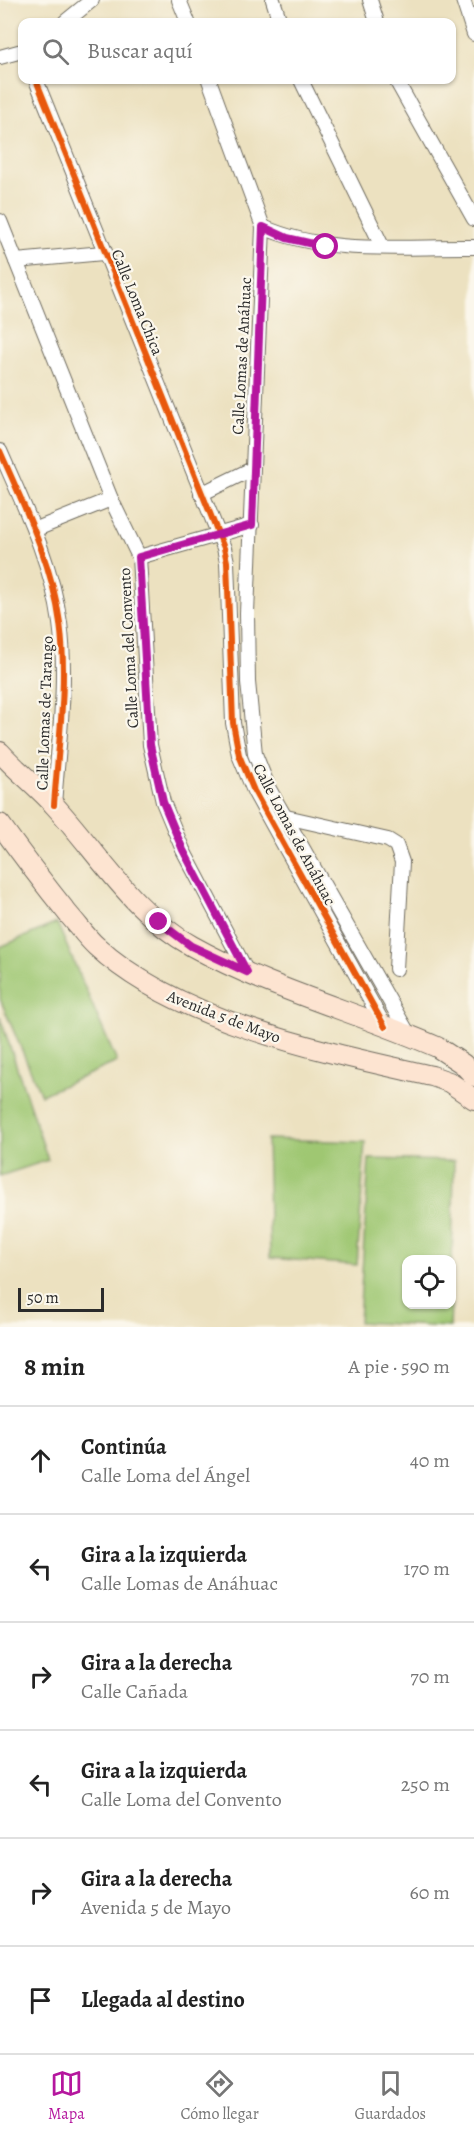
<!DOCTYPE html>
<html lang="es">
<head>
<meta charset="utf-8">
<style>
  :root { --surface:#fff; --page:#f2f2f2; --text:#222; --muted:#767676; --line:#e0e0e0; --accent:#b5179e }
  body { margin:0; font-family:Alegreya,serif; background:var(--page); color:var(--text) }
  .controls { position:absolute; right:18px; bottom:18px; display:grid; overflow:hidden; border-radius:12px; box-shadow:0 2px 4px #0004 }
  .controls button { width:54px; height:54px; display:grid; place-items:center; padding:0; border:0; border-bottom:2px solid var(--line); background:var(--surface); color:var(--text); font:30px sans-serif }
  .scale { position:absolute; left:18px; bottom:15px; width:86px; box-sizing:border-box; padding-left:6px; border:3px solid #2b2b2b; border-top:0; font-size:16px; line-height:21px; white-space:nowrap; color:#2b2b2b; -webkit-text-stroke:4px #fbf7ec; paint-order:stroke }
  .stop { position:absolute; width:18px; height:18px; margin:-14px; border:4px solid #b5179e; border-radius:50%; background:#fff }
  .stop.end { background:#b5179e; border-color:#fff; box-shadow:0 2px 6px #0008 }
  .list { margin:0; padding:0; list-style:none }
  h2 { display:flex; justify-content:space-between; align-items:center; height:78px; margin:0; padding:0 24px; font-size:26px }
  h2 small { font-size:20px; font-weight:400; color:var(--muted) }
  .list li { display:grid; grid-template-columns:39px 1fr auto; gap:18px; align-items:center; box-sizing:border-box; height:108px; padding:0 24px; border-top:2px solid var(--line) }
  .list b { display:block; font-size:22px; white-space:nowrap }
  .list p { margin:0; font-size:20px; white-space:nowrap; color:var(--muted) }
  .list em { font-size:20px; font-style:normal; color:var(--muted) }
  .icon { flex:none; width:33px; height:33px; fill:none; stroke:currentColor; stroke-width:2; stroke-linecap:round; stroke-linejoin:round }
  .map { position:relative; flex:none; width:474px; height:1327px; overflow:hidden }
  .search { position:absolute; background:var(--surface); box-shadow:0 2px 4px #0004; left:18px; right:18px; top:18px; height:66px; display:flex; align-items:center; gap:15px; box-sizing:border-box; padding:0 21px; border-radius:12px; color:var(--muted); font-size:22px }
  .sheet { height:726px; background:var(--surface) }
  nav { display:flex; justify-content:space-around; align-items:center; box-sizing:border-box; height:84px; border-top:2px solid var(--line); background:var(--surface); font-size:16px; color:var(--muted) }
  nav a { display:grid; justify-items:center; gap:3px }
  nav .on { color:var(--accent) }
  .map>svg:first-child { display:block }
  .pitch { fill:#9fc772; stroke:#65794e; stroke-width:1.5 }
  .lines { fill:none; stroke-linecap:round; stroke-linejoin:round }
  .minor-casing { stroke:#6f6b5f; stroke-width:16 }
  .secondary-casing { stroke:#6f6b5f; stroke-width:22 }
  .minor { stroke:#fff; stroke-width:14 }
  .secondary { stroke:#fde4d1; stroke-width:20 }
  .cycleway-casing { stroke:#fbf7ec; stroke-width:10 }
  .cycleway { stroke:#e8590c; stroke-width:6 }
  .route { stroke:#b5179e; stroke-width:8 }
  .labels { text-anchor:middle; stroke-width:4.5; stroke-linejoin:round; paint-order:stroke }
  .street-label { font-size:16px; fill:#2b2b2b; stroke:#fbf7ec }
</style>
</head>
<body>
<div class="map">
<svg width="474" height="1327" viewBox="0 0 474 1327">
  <rect width="100%" height="100%" fill="#fbf7ec"/>
  <filter id="ink" filterUnits="userSpaceOnUse"><feTurbulence type="fractalNoise" baseFrequency=".0167" numOctaves="2"/><feDisplacementMap in="SourceGraphic" scale="12" xChannelSelector="R" yChannelSelector="G"/><feConvolveMatrix kernelMatrix="1 2 1 2 8 2 1 2 1" color-interpolation-filters="sRGB"/></filter>
  <filter id="wash" filterUnits="userSpaceOnUse"><feTurbulence type="fractalNoise" baseFrequency=".008" numOctaves="4" result="noise"/><feDisplacementMap in="SourceGraphic" scale="24" xChannelSelector="R" yChannelSelector="G"/><feGaussianBlur stdDeviation="1.35" result="paint"/><feColorMatrix in="noise" values="0 0 0 0 0 0 0 0 0 0 0 0 0 0 0 0 0 1.4 0 .05"/><feComposite in="paint" operator="in"/></filter>
  <g filter="url(#wash)">
    <rect width="100%" height="100%" fill="#ece1c0"/>
    <!-- pitch -->
    <g class="pitch">
      <polygon points="57,923 117,1062 41,1095 0,999 0,947"/>
      <polygon points="0,1017 48,1160 0,1176"/>
      <polygon points="267,1139 365,1142 357,1265 270,1258"/>
      <polygon points="369,1159 454,1161 452,1269 452,1260 406,1260 406,1304 451,1305 450,1327 359,1322"/>
    </g>
  </g>
  <g filter="url(#ink)">
    <g class="lines">
      <defs>
        <g id="minor">
          <polyline points="179,0 188,22"/>
          <polyline points="273,0 280,22"/>
          <polyline points="370,0 377,22"/>
          <polyline points="463,0 474,34"/>
          <polyline points="65,22 92,0"/>
          <polyline points="0,57 22,51"/>
          <polyline points="36,80 224,548 227,562 233,723 239,755 254,791 385,1027"/>
          <polyline points="209,80 263,227 247,613 248,682 255,754 269,789 409,1035"/>
          <polyline points="301,80 382,246"/>
          <polyline points="396,80 474,219"/>
          <polyline points="0,221 111,499 139,557 150,745 163,802 183,850 247,972"/>
          <path d="M263,227c65,29 141,19 211,20"/>
          <polyline points="16,261 103,253"/>
          <path d="M0,451c24,55 52,112 60,172 8,59 -2,123 -6,182"/>
          <polyline points="201,494 252,469"/>
          <polyline points="34,530 111,499"/>
          <polyline points="139,557 252,525"/>
          <polyline points="286,817 388,840 396,845 402,862 396,969"/>
        </g>
        <g id="secondary">
          <path d="M0,752c17,19 38,35 55,54 43,47 80,109 137,140 77,43 165,66 245,101l26,17 11,12"/>
          <path d="M0,824c22,31 45,61 69,91 9,10 17,22 27,31 82,76 229,106 336,130l17,6 25,17"/>
        </g>
      </defs>
      <!-- minor casing -->
      <use href="#minor" class="minor-casing"/>
      <!-- secondary casing -->
      <use href="#secondary" class="secondary-casing"/>
      <!-- minor -->
      <use href="#minor" class="minor"/>
      <!-- secondary -->
      <use href="#secondary" class="secondary"/>
      <defs>
        <g id="cycleway">
          <polyline points="36,80 224,548 227,562 233,723 239,755 254,791 385,1027"/>
          <path d="M0,451c24,55 52,112 60,172 8,59 -2,123 -6,182"/>
        </g>
      </defs>
      <!-- cycleway casing -->
      <use href="#cycleway" class="cycleway-casing"/>
      <!-- cycleway -->
      <use href="#cycleway" class="cycleway"/>
    </g>
  </g>
  <g class="lines" filter="url(#ink)">
    <!-- route -->
    <polyline class="route" points="159,922 191,946 247,972 183,850 163,802 150,745 139,557 252,525 263,227 287,238 326,247"/>
  </g>
  <g class="labels">
    <!-- street labels -->
    <g class="street-label">
      <text transform="translate(138 302) rotate(68)" y="6">Calle Loma Chica</text>
      <text transform="translate(241 356) rotate(-87)" y="6">Calle Lomas de Anáhuac</text>
      <text transform="translate(128 648) rotate(-93)" y="6">Calle Loma del Convento</text>
      <text transform="translate(44 713) rotate(-88)" y="6">Calle Lomas de Tarango</text>
      <text transform="translate(295 834) rotate(62)" y="6">Calle Lomas de Anáhuac</text>
      <text transform="translate(224 1016) rotate(21)" y="6">Avenida 5 de Mayo</text>
    </g>
  </g>
</svg>
<div class="controls">
<button><svg class="icon" aria-label="locate" viewBox="0 0 24 24"><circle cx="12" cy="12" r="6"/><path d="M12 2v4M12 18v4M2 12h4M18 12h4"/></svg></button>
</div>
<div class="scale">50 m</div>
<div class="stop" style="left:326px;top:247px"></div>
<div class="stop end" style="left:159px;top:922px"></div>
<div class="search"><svg class="icon" aria-label="search" viewBox="0 0 24 24"><circle cx="10" cy="10" r="6"/><path d="M15 15l6 6"/></svg>Buscar aquí</div>
</div>
<section class="sheet">
<h2>8 min<small>A pie · 590 m</small></h2>
<ul class="list">
<li><svg class="icon" aria-label="ahead" viewBox="0 0 24 24"><path d="M12 20V5M6 11l6-6 6 6"/></svg><div><b>Continúa</b><p>Calle Loma del Ángel</p></div><em>40 m</em></li>
<li><svg class="icon" aria-label="left" viewBox="0 0 24 24"><path d="M17 20v-9H6M10 6l-5 5 5 5"/></svg><div><b>Gira a la izquierda</b><p>Calle Lomas de Anáhuac</p></div><em>170 m</em></li>
<li><svg class="icon" aria-label="right" viewBox="0 0 24 24"><path d="M7 20v-9h11M14 6l5 5-5 5"/></svg><div><b>Gira a la derecha</b><p>Calle Cañada</p></div><em>70 m</em></li>
<li><svg class="icon" aria-label="left" viewBox="0 0 24 24"><path d="M17 20v-9H6M10 6l-5 5 5 5"/></svg><div><b>Gira a la izquierda</b><p>Calle Loma del Convento</p></div><em>250 m</em></li>
<li><svg class="icon" aria-label="right" viewBox="0 0 24 24"><path d="M7 20v-9h11M14 6l5 5-5 5"/></svg><div><b>Gira a la derecha</b><p>Avenida 5 de Mayo</p></div><em>60 m</em></li>
<li><svg class="icon" aria-label="arrive" viewBox="0 0 24 24"><path d="M6 21V4h12l-3 4 3 4H6"/></svg><div><b>Llegada al destino</b></div></li>
</ul>
</section>
<nav>
<a class="on"><svg class="icon" aria-label="map" viewBox="0 0 24 24"><path d="M3 6l6-2 6 2 6-2v14l-6 2-6-2-6 2zM9 4v14M15 6v14"/></svg>Mapa</a>
<a><svg class="icon" aria-label="directions" viewBox="0 0 24 24"><path d="M12 3l9 9-9 9-9-9zM9 14v-3h6M13 9l2 2-2 2"/></svg>Cómo llegar</a>
<a><svg class="icon" aria-label="saved" viewBox="0 0 24 24"><path d="M7 4h10v16l-5-4-5 4z"/></svg>Guardados</a>
</nav>
</body>
</html>
